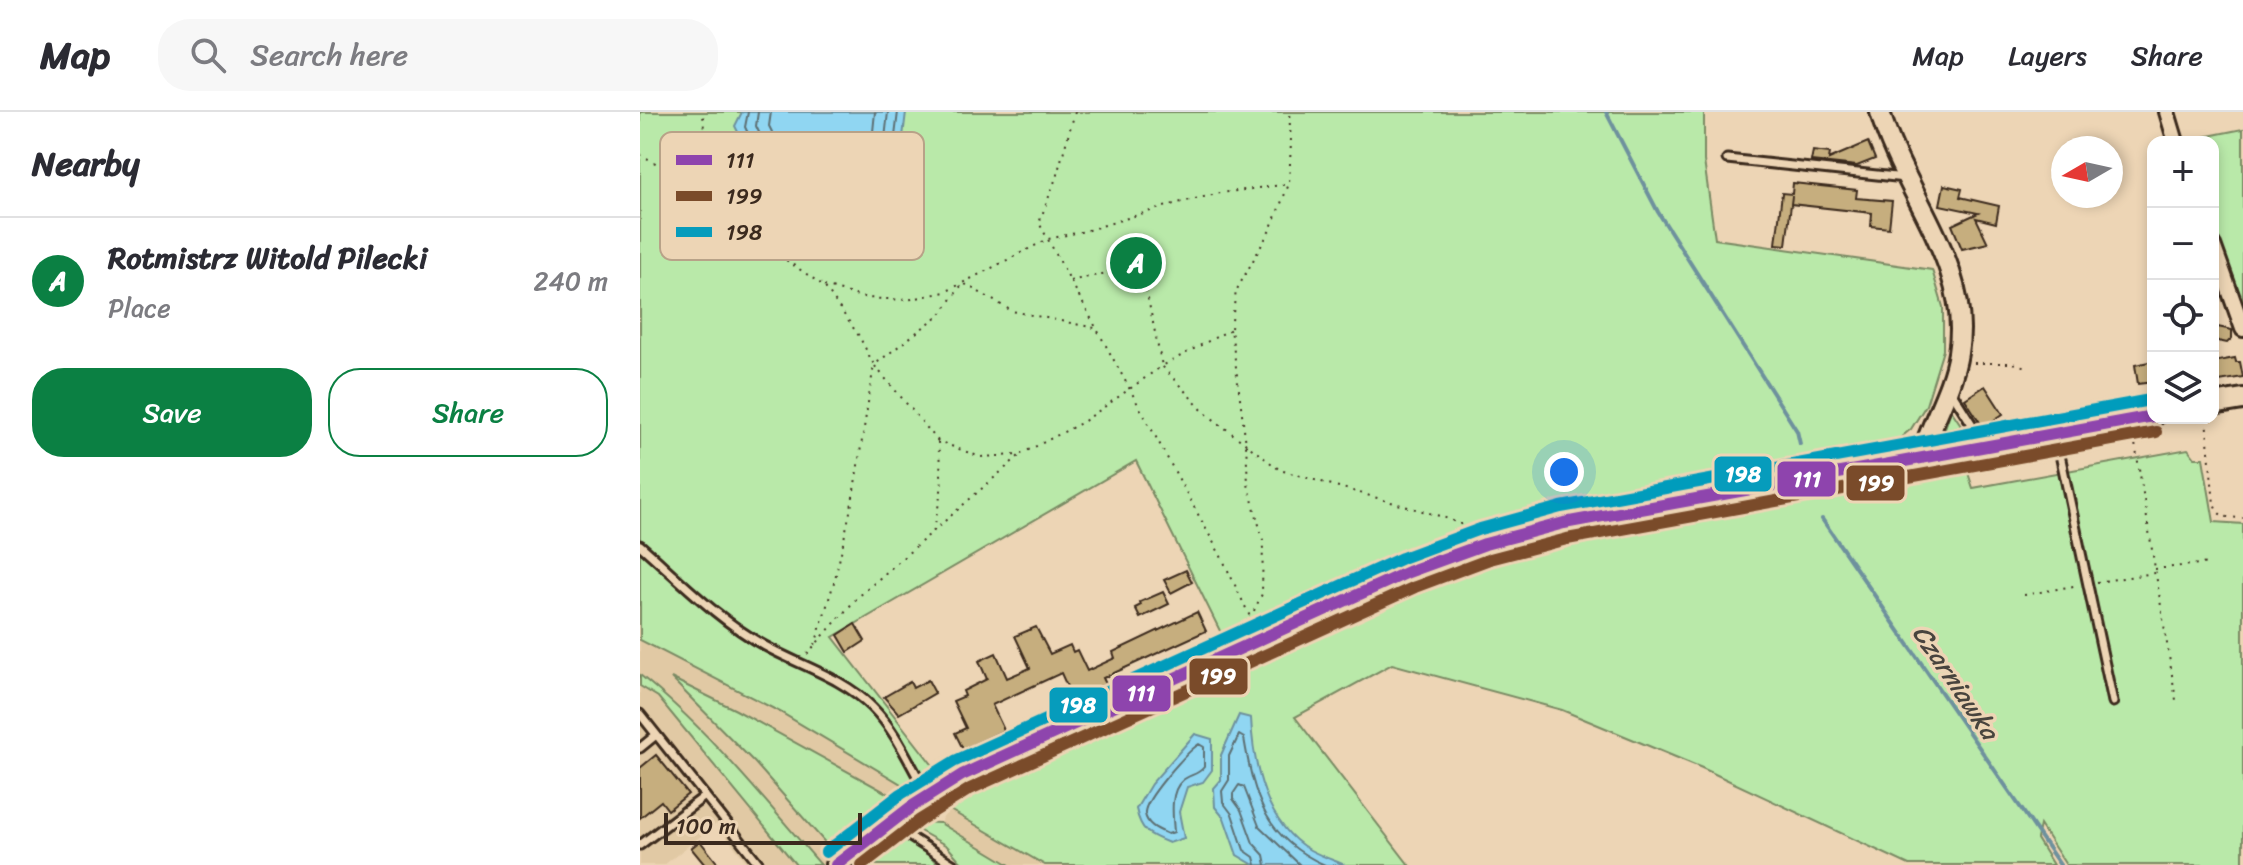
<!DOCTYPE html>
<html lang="en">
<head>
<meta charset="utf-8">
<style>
  :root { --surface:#fff; --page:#f7f7f7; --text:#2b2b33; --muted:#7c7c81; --line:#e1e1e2; --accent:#0b8043 }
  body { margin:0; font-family:Sriracha,sans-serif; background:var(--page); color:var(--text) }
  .controls { position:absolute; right:24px; top:24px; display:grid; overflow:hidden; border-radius:16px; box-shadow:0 4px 12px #0003 }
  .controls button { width:72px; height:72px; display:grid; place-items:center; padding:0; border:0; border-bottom:2px solid var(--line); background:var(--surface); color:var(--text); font:40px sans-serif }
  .compass { position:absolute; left:1411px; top:24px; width:72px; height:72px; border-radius:50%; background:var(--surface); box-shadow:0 4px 12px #0003; rotate:261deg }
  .scale { position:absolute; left:24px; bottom:20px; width:198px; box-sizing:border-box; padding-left:8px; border:4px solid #3b2a1e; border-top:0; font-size:22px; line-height:28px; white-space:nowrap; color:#3b2a1e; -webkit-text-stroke:6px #edd5b5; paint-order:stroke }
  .you { position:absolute; left:924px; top:360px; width:28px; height:28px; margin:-20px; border:6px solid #fff; border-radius:50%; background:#1a73e8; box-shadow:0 0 0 12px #1a73e833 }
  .badge { display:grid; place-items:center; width:52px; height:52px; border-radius:50%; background:var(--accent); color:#fff; font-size:26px; font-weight:700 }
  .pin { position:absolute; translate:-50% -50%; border:4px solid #fff; box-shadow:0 2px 8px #0006 }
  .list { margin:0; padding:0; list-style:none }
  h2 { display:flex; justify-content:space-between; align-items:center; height:104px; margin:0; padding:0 32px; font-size:34px }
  h2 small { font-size:26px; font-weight:400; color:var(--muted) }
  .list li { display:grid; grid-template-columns:52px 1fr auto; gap:24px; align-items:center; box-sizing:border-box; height:128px; padding:0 32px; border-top:2px solid var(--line) }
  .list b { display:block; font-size:30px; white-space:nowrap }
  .list p { margin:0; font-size:26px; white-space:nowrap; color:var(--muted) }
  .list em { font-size:26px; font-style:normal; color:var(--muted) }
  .actions { display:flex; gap:16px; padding:24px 32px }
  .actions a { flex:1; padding:18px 0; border:2px solid var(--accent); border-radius:32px; text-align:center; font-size:28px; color:var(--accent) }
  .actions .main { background:var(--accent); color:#fff }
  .icon { flex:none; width:44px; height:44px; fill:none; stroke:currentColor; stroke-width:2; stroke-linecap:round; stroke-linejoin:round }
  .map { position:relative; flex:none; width:1603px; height:753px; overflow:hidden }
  header { display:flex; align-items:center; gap:48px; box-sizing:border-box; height:112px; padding:0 40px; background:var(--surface); border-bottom:2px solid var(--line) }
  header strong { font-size:38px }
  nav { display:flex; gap:44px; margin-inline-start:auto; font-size:28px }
  .search { width:560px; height:72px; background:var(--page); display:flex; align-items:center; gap:20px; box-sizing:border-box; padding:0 28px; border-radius:32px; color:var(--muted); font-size:30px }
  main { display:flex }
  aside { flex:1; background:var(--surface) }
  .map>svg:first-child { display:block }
  .built { fill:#e1c9a4 }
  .green { fill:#b9e9a9; stroke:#7a8a64; stroke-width:2 }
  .water { fill:#90d6f2; stroke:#6e919d; stroke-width:2 }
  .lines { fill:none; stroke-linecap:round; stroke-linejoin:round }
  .shore { stroke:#5d6f73; stroke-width:2 }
  .stream { stroke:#6e919d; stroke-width:4 }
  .building { fill:#c6ae7e; stroke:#3b2a1e; stroke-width:2 }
  .service-casing { stroke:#3b2a1e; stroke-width:13 }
  .minor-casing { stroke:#3b2a1e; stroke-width:20 }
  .tertiary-casing { stroke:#3b2a1e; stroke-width:24 }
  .secondary-casing { stroke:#3b2a1e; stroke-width:26 }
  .path { stroke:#3b2a1e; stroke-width:2; stroke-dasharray:2 6; stroke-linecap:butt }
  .service { stroke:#edd5b5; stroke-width:7 }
  .minor { stroke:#edd5b5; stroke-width:14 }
  .tertiary { stroke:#edd5b5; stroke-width:18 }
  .secondary { stroke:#edd5b5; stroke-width:20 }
  .bus-1-casing { stroke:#edd5b5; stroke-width:18 }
  .bus-2-casing { stroke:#edd5b5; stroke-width:18 }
  .bus-3-casing { stroke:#edd5b5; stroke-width:18 }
  .bus-1 { stroke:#8e44ad; stroke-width:12 }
  .bus-2 { stroke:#7a4b2a; stroke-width:12 }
  .bus-3 { stroke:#069cbc; stroke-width:12 }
  .labels { text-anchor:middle; stroke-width:7; stroke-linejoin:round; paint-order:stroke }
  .water-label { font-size:26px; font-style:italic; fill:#48443e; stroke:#edd5b5 }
  .key { fill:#edd5b5; stroke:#b8a288; stroke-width:2 }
  .key-label { font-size:22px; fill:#3b2a1e }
  .line-badge { stroke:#edd5b5; stroke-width:3 }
  .badge-label { font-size:22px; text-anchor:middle; font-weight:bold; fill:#fff }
</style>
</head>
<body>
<header>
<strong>Map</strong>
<div class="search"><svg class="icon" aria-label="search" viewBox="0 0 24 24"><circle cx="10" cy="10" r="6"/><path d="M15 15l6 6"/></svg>Search here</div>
<nav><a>Map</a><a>Layers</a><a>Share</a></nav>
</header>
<main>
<aside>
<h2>Nearby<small></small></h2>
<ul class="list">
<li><span class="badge">A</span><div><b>Rotmistrz Witold Pilecki</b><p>Place</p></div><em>240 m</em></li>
</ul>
<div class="actions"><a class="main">Save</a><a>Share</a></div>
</aside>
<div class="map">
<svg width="1603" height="753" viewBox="0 0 1603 753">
  <rect width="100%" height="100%" fill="#edd5b5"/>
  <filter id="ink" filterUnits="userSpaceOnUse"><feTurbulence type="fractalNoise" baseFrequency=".0125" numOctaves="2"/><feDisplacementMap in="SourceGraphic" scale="16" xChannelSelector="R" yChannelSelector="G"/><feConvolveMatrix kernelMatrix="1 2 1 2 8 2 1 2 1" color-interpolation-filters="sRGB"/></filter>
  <g filter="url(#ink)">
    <!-- built -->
    <g class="built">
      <polygon points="0,528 140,600 273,679 263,690 96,598 33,568 115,651 196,743 181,753 103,663 20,579 0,563"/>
      <polygon points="0,574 18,585 156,753 109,753 76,712 24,753 0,753"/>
      <polygon points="308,697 382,739 405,753 370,753 300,711"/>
    </g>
    <!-- green -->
    <g class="green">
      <polygon points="0,0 1064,0 1064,49 1075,127 1292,158 1303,195 1303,238 1286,293 1271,317 1250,334 1068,363 855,410 759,447 583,525 496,349 193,525 298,660 273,679 140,600 0,528"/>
      <polygon points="1603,17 1603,211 1573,119 1573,30 1543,29"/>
      <polygon points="1311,298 1327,322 1313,327 1306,325 1303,322"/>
      <polygon points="1548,337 1555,346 1563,346 1574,410 1603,412 1603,753 1426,753 1400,713 1397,727 1413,753 1269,753 1062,656 922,598 752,552 655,605 769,753 405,753 308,697 313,689 322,682 480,605 715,502 864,447 937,429 1327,358 1333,376"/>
      <path d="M0,563c68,54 124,125 181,190h-25l-138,-168 -18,-11z"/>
      <polygon points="31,566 96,598 263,690 196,743 115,651"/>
      <polygon points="274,710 300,711 370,753 322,751 307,734 271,714"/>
      <polygon points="262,727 289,742 298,753 228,753"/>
    </g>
    <!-- water -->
    <g class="water">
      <polygon points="102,0 266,0 258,66 248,94 224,109 162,81 143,79 109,42 95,14"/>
      <path d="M599,603l12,3c2,47 15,107 59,132 11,6 23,10 35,15h-91l-17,-10 -13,-37 -9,-11 -1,-19 7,-8v-25z"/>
      <path d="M555,622l17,5v31l-9,12 -16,5 -8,25 5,26 -15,5c-20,-8 -28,-11 -33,-34l15,-25z"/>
    </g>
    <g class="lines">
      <!-- shore -->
      <g class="shore">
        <polyline points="108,0 105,15 116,38 147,71 165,74 223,99 242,88 250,65 258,0"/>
        <polyline points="118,0 116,14 124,31 152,61 168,64 222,88 234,82 241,62 248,0"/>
        <polyline points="131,0 129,14 134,24 157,50 173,53 221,74 224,72 229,59 235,0"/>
        <path d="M559,632l5,3v20c-7,9 -15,7 -22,14 -13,11 -9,37 -8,51l-6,2c-9,-4 -21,-8 -23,-20 -2,-14 42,-62 54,-70z"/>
        <path d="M616,753l-2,-8 -10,-7 -12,-36 -9,-12 -1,-11 7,-11v-24l10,-21 5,3c10,59 21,101 81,127"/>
        <polyline points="626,753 624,743 613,731 601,698 593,687 593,682 599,673 604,675 619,714 660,753"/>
      </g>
      <!-- stream -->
      <g class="stream">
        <polyline points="966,0 1018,100 1157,319 1160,332"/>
        <polyline points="1182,407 1420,753"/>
      </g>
    </g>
    <!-- building -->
    <g class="building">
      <polygon points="1228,30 1235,47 1217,54 1171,49 1173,39 1190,41 1189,47"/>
      <polygon points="1153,71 1217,78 1216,86 1252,89 1249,116 1231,114 1232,101 1151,92 1152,84 1146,133 1136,132 1142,81 1152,82"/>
      <polygon points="1304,73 1322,77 1320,85 1359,94 1356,111 1336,106 1348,131 1322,137 1312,113 1338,101 1300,93"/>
      <polygon points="1573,214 1592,218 1592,226 1587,231 1578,229 1573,225"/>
      <polygon points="1595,246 1596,250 1600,250 1603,265 1573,270 1573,250"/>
      <polygon points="1513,249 1513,270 1498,272 1495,253"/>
      <polygon points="1345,274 1363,302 1343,315 1325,287"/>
      <polygon points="546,458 552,470 531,481 524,468"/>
      <polygon points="523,480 529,492 500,506 495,496 501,493 500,490"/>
      <polygon points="557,500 566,519 463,566 466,572 433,588 421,561 352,593 364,618 323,637 315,621 326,616 313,589 325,584 323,579 347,567 339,549 356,541 367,566 390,556 375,524 396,515 410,542 430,533 433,540 437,538 447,559 475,546 473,540"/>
      <polygon points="215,512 225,529 208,540 198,523"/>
      <polygon points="288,568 295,581 259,602 244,585 270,570 273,576"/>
      <polygon points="16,643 48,682 28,698 21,689 0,706 0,656"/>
      <polygon points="60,729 79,753 65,753 51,736"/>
    </g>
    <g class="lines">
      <defs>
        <g id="service">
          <polyline points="1087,47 1265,66"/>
          <polyline points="1311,279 1345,333"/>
          <polyline points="1416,324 1473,590"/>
          <path d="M0,433c40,35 78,75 125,101 36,20 77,31 107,61 26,26 37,57 56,88"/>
          <polyline points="0,602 120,753"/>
          <polyline points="0,636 16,623"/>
          <polyline points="253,711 264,721 314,753"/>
          <polyline points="0,733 65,684"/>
        </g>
        <g id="minor">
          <polyline points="1527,0 1536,30"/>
          <polyline points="1573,133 1603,217"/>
        </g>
        <path id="tertiary" d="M1240,0c22,79 93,154 78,241 -5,32 -22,61 -33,92v13"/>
        <g id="secondary">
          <polyline points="1573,292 1603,287"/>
          <path d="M196,753l75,-58 51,-32c98,-48 198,-91 297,-136 100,-45 197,-94 305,-116l589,-107"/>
        </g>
      </defs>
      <!-- service casing -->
      <use href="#service" class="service-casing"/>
      <!-- minor casing -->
      <use href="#minor" class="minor-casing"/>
      <!-- tertiary casing -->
      <use href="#tertiary" class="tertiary-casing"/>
      <!-- secondary casing -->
      <use href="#secondary" class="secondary-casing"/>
      <!-- path -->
      <g class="path">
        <polyline points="435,0 416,66 399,111 583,448 613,511"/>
        <polyline points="0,42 67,81 63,0"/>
        <polyline points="67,81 143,146 184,174 219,224 234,253 302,201 323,171 372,199 455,216"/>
        <polygon points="508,141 513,161 494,165 490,145"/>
        <polyline points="503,163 522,254 591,217 606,332 608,372 623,428 622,482 612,503"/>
        <polyline points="430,169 490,156"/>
        <polyline points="184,174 225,186 267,188 305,180 408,127 445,119 537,91 581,81 649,72"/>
        <polyline points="591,216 596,179 630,118 649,72 651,30 649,0"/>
        <polyline points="1334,251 1373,251 1386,255"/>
        <path d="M1566,307l8,85c5,15 14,13 29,14"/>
        <polyline points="1494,325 1536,588"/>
        <polyline points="294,419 302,373 298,330"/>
        <polyline points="1515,457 1569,451"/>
        <polyline points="1457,470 1514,461"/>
        <polyline points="1384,483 1439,473"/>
        <polyline points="175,533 195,467 212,391 234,253 298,329 340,345 379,343 443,310 522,254 564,300 640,358 803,405 833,417"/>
        <polyline points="167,542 217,486 379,344"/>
        <polyline points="226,753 237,744"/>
      </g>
      <!-- service -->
      <use href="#service" class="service"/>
      <!-- minor -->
      <use href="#minor" class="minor"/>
      <!-- tertiary -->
      <use href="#tertiary" class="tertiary"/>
      <!-- secondary -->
      <use href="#secondary" class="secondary"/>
      <defs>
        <polyline id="bus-1" points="196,753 271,695 322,663 768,460 845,432 924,411 1513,304"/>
        <polyline id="bus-2" points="222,753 280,708 330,677 775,475 850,447 927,427 1516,320"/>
        <polyline id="bus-3" points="186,740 261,682 315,649 762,446 840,417 921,395 1510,288"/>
      </defs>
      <!-- bus-1 casing -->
      <use href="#bus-1" class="bus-1-casing"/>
      <!-- bus-2 casing -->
      <use href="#bus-2" class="bus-2-casing"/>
      <!-- bus-3 casing -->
      <use href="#bus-3" class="bus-3-casing"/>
      <!-- bus-1 -->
      <use href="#bus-1" class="bus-1"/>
      <!-- bus-2 -->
      <use href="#bus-2" class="bus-2"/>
      <!-- bus-3 -->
      <use href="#bus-3" class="bus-3"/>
    </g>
  </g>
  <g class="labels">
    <!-- water labels -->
    <g class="water-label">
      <text transform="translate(1316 570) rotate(56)" y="9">Czarniawka</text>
    </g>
  </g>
  <!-- legend -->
  <rect x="20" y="20" width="264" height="128" rx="12" class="key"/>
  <rect x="36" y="43" width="36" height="10" fill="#8e44ad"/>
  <rect x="36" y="79" width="36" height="10" fill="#7a4b2a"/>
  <rect x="36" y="115" width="36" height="10" fill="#069cbc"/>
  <g class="key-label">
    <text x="86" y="56">111</text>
    <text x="86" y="92">199</text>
    <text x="86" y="128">198</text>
  </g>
  <g class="line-badge">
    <rect x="1073" y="343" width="60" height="38" rx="8" fill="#069cbc"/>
    <rect x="1136" y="348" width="61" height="38" rx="8" fill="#8e44ad"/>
    <rect x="1205" y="352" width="61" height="38" rx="8" fill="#7a4b2a"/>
    <rect x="548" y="545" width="61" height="39" rx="8" fill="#7a4b2a"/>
    <rect x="471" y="562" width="61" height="39" rx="8" fill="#8e44ad"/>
    <rect x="408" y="574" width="61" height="38" rx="8" fill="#069cbc"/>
  </g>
  <g class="badge-label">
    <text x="1103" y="370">198</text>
    <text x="1167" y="375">111</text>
    <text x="1236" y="379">199</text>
    <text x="578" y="572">199</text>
    <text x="501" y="589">111</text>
    <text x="438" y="601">198</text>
  </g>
</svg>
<div class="controls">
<button>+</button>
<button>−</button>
<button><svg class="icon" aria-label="locate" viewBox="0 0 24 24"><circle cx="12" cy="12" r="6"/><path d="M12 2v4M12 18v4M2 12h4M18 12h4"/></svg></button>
<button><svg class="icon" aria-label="layers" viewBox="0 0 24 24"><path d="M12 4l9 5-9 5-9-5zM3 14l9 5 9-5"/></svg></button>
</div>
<svg class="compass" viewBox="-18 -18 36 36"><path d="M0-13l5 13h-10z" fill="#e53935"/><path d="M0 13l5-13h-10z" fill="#7c7c81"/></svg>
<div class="scale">100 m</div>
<div class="you"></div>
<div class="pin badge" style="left:496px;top:151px">A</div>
</div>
</main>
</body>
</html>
